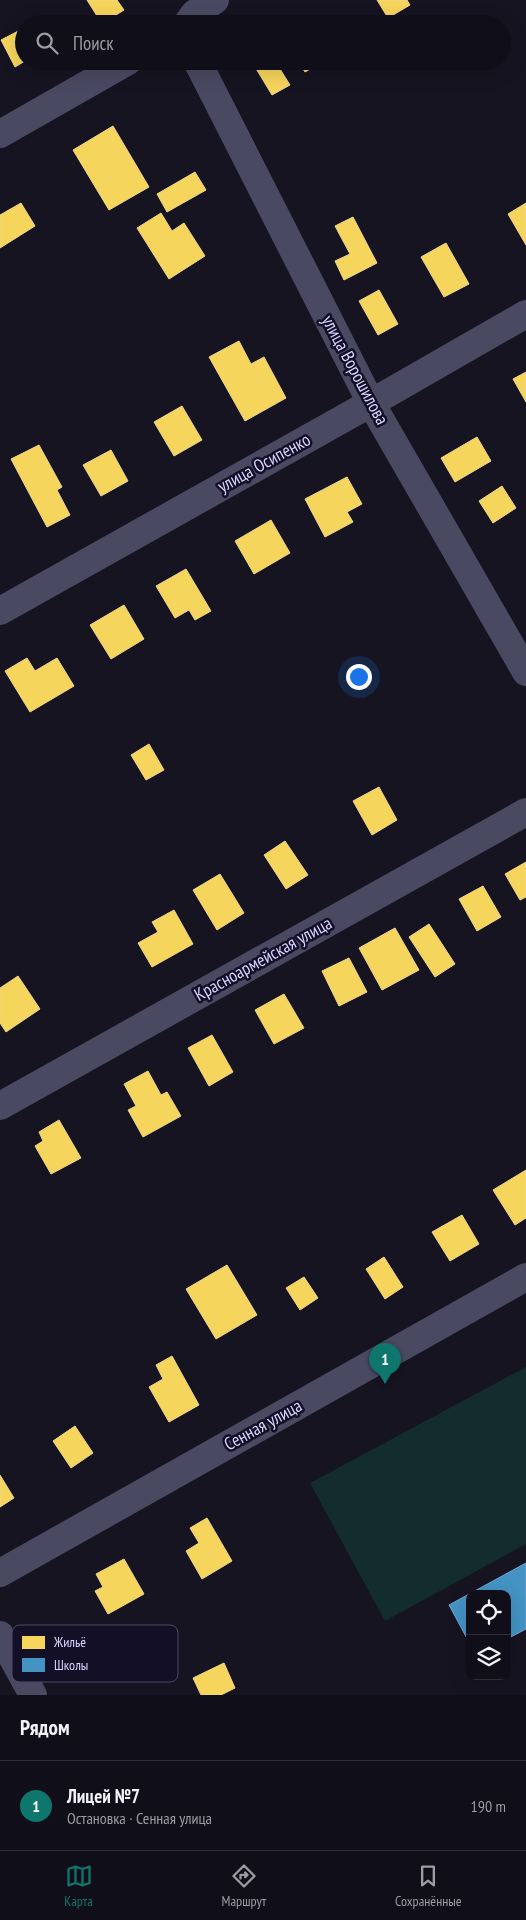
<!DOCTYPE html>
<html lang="ru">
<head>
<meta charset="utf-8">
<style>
  :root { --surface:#100f19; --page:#191822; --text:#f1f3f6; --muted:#9c9ca2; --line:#302f38; --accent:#0f766e }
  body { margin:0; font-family:"PT Sans Narrow",sans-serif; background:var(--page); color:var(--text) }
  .controls { position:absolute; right:15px; bottom:15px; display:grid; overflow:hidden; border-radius:10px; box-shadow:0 5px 20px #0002 }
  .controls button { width:45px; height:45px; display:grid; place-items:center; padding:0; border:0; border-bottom:1px solid var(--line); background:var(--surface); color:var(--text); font:25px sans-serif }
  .you { position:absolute; left:358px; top:676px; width:18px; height:18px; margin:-12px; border:4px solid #fff; border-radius:50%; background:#1a73e8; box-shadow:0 0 0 8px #1a73e833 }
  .badge { display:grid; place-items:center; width:32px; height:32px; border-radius:50%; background:var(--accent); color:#fff; font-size:16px; font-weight:700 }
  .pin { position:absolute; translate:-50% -41px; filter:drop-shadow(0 1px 2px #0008) }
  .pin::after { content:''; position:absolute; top:26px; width:18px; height:15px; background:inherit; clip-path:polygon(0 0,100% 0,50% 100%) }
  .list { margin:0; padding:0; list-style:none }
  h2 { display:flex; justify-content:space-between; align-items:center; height:65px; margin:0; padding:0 20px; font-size:21px }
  h2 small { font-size:16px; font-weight:400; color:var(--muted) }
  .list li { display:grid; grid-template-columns:32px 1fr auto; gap:15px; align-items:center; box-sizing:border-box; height:90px; padding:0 20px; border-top:1px solid var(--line) }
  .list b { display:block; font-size:19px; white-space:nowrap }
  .list p { margin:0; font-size:16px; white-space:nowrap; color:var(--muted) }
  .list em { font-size:16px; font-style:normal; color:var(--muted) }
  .icon { flex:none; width:28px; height:28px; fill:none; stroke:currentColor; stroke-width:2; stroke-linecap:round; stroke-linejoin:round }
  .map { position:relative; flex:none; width:526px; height:1695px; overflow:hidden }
  .search { position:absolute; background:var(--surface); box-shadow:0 5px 20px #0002; left:15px; right:15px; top:15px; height:55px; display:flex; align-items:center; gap:12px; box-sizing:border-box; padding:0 18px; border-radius:28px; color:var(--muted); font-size:19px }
  .sheet { height:155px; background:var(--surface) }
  nav { display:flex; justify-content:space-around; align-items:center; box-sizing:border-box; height:70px; border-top:1px solid var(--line); background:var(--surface); font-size:14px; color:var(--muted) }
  nav a { display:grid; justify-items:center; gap:2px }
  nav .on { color:var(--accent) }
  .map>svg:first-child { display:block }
  .green { fill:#132c2d }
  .homes { fill:#f6d55c; stroke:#edd58d }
  .schools { fill:#4393c3; stroke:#70a6d5 }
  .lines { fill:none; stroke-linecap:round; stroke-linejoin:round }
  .minor { stroke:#4a4962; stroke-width:28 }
  .labels { text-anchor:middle; stroke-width:5; stroke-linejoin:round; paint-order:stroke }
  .street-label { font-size:18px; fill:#d9d4ff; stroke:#130f26 }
  .key { fill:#130f26; stroke:#4e4a67; stroke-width:1 }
  .key-label { font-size:14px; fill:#d9d4ff }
</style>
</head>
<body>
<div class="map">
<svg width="526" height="1695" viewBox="0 0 526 1695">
  <rect width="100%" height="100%" fill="#161421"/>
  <!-- green -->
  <polygon class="green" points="526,1367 526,1544 385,1621 310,1483"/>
  <!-- homes -->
  <g class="homes">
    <polygon points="87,0 117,0 124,10 102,24"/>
    <polygon points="377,0 407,0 410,5 388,18"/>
    <polygon points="41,18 44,24 31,24"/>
    <polygon points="24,28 24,61 25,61 15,67 1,40"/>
    <polygon points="254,61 275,61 290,85 272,95 252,62"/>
    <polygon points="298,61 324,61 305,72"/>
    <polygon points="113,126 149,187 109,210 73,150"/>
    <polygon points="195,172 206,190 167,212 157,194"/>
    <polygon points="21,203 35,226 0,248 0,215"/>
    <polygon points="526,203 526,245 508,214"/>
    <polygon points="161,213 172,231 184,223 205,256 169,279 137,228"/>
    <polygon points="353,217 377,263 344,280 335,261 350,254 335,226"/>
    <polygon points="446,243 469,284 444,297 421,257"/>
    <polygon points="379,290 398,324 378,335 359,301"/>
    <polygon points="239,341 251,364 264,357 286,398 245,421 209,357"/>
    <polygon points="526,372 526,402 513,379"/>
    <polygon points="182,406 202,440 174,456 154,422"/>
    <polygon points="477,437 491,461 455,482 441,458"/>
    <polygon points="39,445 62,487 57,490 70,515 47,527 11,459"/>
    <polygon points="111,450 128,481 101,496 83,465"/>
    <polygon points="347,477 362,504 347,512 353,522 325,537 305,499"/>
    <polygon points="502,486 516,508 493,523 479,501"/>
    <polygon points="271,520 290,553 254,574 235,541"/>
    <polygon points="186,569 211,611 195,620 189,610 175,618 156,586"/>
    <polygon points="124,605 144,639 111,659 90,625"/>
    <polygon points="27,658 35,671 57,658 74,686 30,712 5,671"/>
    <polygon points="149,744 164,770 146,780 131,755"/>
    <polygon points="379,787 397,820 372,835 353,801"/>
    <polygon points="285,841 308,875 286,889 264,855"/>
    <polygon points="526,862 526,897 520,900 505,874"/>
    <polygon points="220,874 244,913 217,930 193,890"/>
    <polygon points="483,886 501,917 477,931 459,899"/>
    <polygon points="174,910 193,944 152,967 138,943 158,932 152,922"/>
    <polygon points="429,924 455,964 435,977 409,937"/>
    <polygon points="395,928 419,970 382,990 359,948"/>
    <polygon points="349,958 367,992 339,1006 322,971"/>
    <polygon points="18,976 40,1009 6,1032 0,1023 0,988"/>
    <polygon points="284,994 304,1028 274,1044 255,1010"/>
    <polygon points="212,1035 233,1072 209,1086 188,1048"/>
    <polygon points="148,1071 161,1095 167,1092 181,1116 143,1137 128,1110 136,1106 124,1084"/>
    <polygon points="59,1120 81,1158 51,1174 35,1146 43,1141 39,1132"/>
    <polygon points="526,1170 526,1218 515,1225 493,1190"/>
    <polygon points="462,1215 479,1244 450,1261 432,1232"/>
    <polygon points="384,1257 403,1287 385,1299 366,1269"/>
    <polygon points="227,1265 257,1315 216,1339 186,1289"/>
    <polygon points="304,1277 318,1298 300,1310 286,1288"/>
    <polygon points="172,1356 199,1405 169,1422 149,1387 163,1379 156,1365"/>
    <polygon points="75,1426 93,1453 71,1468 53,1441"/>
    <polygon points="0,1475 14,1498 0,1507"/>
    <polygon points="207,1518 232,1561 202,1579 186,1551 199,1543 190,1528"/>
    <polygon points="124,1559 144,1594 108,1614 95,1591 103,1587 96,1574"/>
    <polygon points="224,1663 235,1688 221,1695 201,1695 193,1678"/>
  </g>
  <!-- schools -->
  <polygon class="schools" points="526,1563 526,1629 507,1639 507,1594 470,1594 470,1644 449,1605"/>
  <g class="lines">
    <!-- minor -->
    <g class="minor">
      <polyline points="187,24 194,14 215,0"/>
      <polyline points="197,61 371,403 526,672"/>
      <polyline points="0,134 128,61"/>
      <polyline points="0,611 371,403 526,314"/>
      <polyline points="0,1106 526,812"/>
      <polyline points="0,1573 526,1277"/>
      <polyline points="0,1635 33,1695"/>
    </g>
  </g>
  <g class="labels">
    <!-- street labels -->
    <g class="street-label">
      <text transform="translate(355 370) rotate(62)" y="6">улица Ворошилова</text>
      <text transform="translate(264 463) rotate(-29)" y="6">улица Осипенко</text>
      <text transform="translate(263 959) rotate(-29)" y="6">Красноармейская улица</text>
      <text transform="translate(263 1425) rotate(-29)" y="6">Сенная улица</text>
    </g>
  </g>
  <!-- legend -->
  <rect x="12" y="1625" width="166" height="57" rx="8" class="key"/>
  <rect x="22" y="1636" width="23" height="13" fill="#f6d55c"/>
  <rect x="22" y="1658" width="23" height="14" fill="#4393c3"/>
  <g class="key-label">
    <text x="54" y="1647">Жильё</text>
    <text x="54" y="1670">Школы</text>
  </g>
</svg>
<div class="controls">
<button><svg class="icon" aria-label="locate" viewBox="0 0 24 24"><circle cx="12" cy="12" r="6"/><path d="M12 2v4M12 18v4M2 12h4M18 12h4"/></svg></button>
<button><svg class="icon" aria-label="layers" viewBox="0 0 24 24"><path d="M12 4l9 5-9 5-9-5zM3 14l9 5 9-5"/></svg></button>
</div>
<div class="you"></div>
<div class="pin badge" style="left:385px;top:1384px">1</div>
<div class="search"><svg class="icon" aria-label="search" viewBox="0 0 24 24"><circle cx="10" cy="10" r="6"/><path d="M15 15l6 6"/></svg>Поиск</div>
</div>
<section class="sheet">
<h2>Рядом<small></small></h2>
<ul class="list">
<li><span class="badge">1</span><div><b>Лицей №7</b><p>Остановка · Сенная улица</p></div><em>190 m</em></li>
</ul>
</section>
<nav>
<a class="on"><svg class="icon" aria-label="map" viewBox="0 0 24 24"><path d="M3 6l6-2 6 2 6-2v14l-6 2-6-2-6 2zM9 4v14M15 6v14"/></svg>Карта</a>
<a><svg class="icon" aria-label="directions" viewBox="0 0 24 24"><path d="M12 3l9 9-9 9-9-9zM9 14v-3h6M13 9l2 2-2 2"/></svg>Маршрут</a>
<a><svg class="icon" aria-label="saved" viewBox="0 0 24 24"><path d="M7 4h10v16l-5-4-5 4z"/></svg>Сохранённые</a>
</nav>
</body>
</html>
